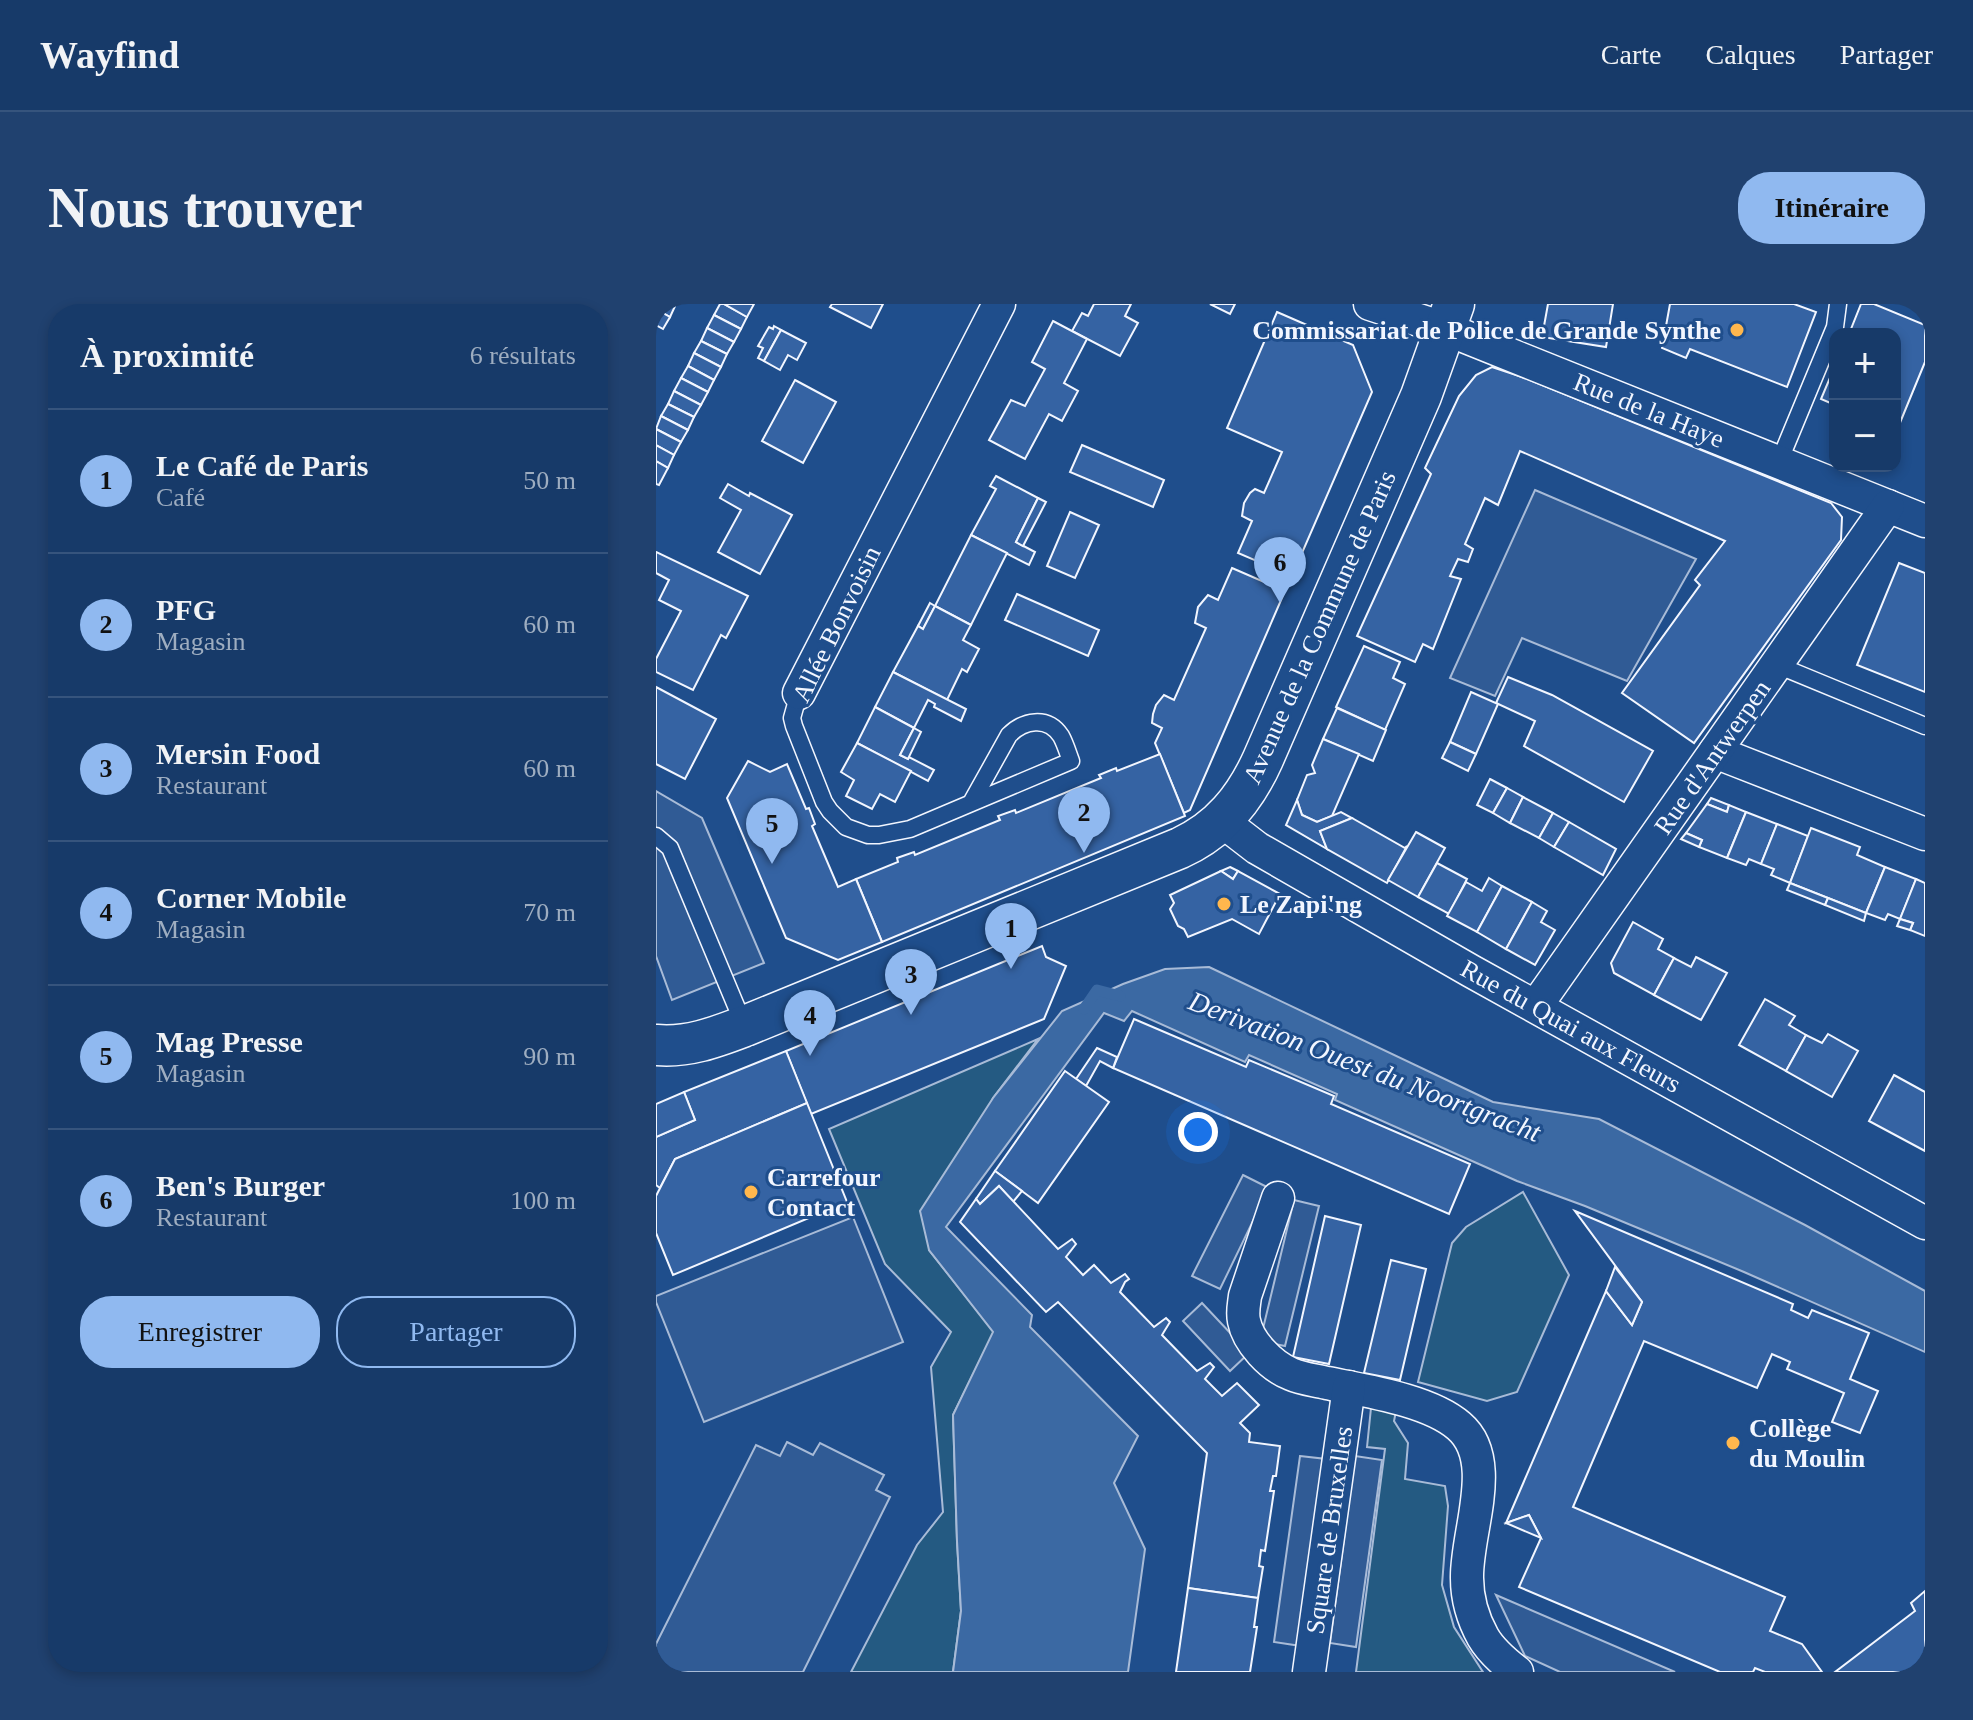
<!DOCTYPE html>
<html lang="fr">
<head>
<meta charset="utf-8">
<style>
  :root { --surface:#173a69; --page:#20416f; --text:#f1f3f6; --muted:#9eadc0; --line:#36547d; --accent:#90b9f0 }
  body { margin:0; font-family:"Times New Roman",serif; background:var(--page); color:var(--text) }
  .controls { position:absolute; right:24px; top:24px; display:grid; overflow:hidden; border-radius:16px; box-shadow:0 4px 12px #0003 }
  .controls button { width:72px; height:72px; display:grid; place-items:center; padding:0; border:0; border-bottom:2px solid var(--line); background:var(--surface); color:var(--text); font:40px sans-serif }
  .you { position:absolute; left:542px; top:828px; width:28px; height:28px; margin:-20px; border:6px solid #fff; border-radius:50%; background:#1a73e8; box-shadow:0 0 0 12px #1a73e833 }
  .badge { display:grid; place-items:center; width:52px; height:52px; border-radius:50%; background:var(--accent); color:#111; font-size:26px; font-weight:700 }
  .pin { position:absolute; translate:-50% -66px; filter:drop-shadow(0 2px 4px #0008) }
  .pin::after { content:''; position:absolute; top:42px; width:28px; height:24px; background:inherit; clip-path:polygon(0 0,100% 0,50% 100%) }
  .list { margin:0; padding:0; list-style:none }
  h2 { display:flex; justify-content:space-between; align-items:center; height:104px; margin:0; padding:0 32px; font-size:34px }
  h2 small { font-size:26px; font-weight:400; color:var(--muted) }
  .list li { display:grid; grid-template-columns:52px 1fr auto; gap:24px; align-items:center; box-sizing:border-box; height:144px; padding:0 32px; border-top:2px solid var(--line) }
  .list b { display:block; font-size:30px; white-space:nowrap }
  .list p { margin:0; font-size:26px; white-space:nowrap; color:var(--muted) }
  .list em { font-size:26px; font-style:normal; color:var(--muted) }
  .actions { display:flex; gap:16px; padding:24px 32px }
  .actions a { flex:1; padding:18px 0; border:2px solid var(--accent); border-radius:32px; text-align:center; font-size:28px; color:var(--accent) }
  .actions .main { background:var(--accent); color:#111 }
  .map { position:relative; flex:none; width:1269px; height:1368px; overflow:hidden; border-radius:32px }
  header { display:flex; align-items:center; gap:48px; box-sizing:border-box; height:112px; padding:0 40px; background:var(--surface); border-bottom:2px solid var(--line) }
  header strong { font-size:38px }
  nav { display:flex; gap:44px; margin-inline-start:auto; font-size:28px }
  .intro { display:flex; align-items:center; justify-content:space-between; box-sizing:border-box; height:192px; padding:0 48px }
  h1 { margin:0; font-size:56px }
  .button { padding:20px 36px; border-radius:32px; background:var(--accent); color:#111; font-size:28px; font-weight:700 }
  main { display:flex; gap:48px; padding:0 48px }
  aside { flex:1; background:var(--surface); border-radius:32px; box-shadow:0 4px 12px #0003 }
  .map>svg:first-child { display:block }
  .green { fill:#245a82; stroke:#a8bbd7; stroke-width:2 }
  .parking { fill:#305b95; stroke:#a8bbd7; stroke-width:2 }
  .water { fill:#3b69a3; stroke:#a8bbd7; stroke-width:2 }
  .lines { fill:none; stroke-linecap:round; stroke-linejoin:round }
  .stream { stroke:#3b69a3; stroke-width:11 }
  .building { fill:#3563a3; stroke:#f2f6ff; stroke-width:2 }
  .service-casing { stroke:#f2f6ff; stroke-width:19 }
  .minor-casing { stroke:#f2f6ff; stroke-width:35 }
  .tertiary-casing { stroke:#f2f6ff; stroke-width:43 }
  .service { stroke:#1f4e8c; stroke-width:16 }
  .minor { stroke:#1f4e8c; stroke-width:32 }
  .tertiary { stroke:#1f4e8c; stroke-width:40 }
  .poi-dot { fill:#ffb74d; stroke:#1f4e8c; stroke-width:3 }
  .labels { text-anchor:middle; stroke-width:6; stroke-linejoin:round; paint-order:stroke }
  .poi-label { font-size:26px; font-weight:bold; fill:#f2f6ff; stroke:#1f4e8c; text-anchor:start }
  .street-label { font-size:26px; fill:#f2f6ff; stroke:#1f4e8c }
  .water-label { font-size:28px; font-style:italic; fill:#f2f6ff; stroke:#1f4e8c }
</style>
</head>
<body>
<header>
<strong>Wayfind</strong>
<nav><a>Carte</a><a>Calques</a><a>Partager</a></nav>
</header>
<div class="intro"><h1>Nous trouver</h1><a class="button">Itinéraire</a></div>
<main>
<aside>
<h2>À proximité<small>6 résultats</small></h2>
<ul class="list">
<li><span class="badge">1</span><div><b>Le Café de Paris</b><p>Café</p></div><em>50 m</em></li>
<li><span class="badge">2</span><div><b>PFG</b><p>Magasin</p></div><em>60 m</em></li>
<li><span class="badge">3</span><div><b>Mersin Food</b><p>Restaurant</p></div><em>60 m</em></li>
<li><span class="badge">4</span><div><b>Corner Mobile</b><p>Magasin</p></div><em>70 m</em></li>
<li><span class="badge">5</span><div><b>Mag Presse</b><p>Magasin</p></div><em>90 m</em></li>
<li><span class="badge">6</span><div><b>Ben's Burger</b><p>Restaurant</p></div><em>100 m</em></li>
</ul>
<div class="actions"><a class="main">Enregistrer</a><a>Partager</a></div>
</aside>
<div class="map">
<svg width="1269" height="1368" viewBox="0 0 1269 1368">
  <rect width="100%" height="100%" fill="#1f4e8c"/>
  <!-- green -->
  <g class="green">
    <polygon points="382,735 337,794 273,946 338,1028 297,1111 301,1237 305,1307 297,1368 195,1368 261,1241 287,1208 275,1063 295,1028 229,960 173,825"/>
    <polygon points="867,888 913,971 861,1088 831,1097 762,1078 796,939 810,923"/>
    <polygon points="715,1104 740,1107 738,1117 752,1139 749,1175 789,1182 792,1202 786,1281 798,1323 827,1368 700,1368 729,1145 711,1143"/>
  </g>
  <!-- parking -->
  <g class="parking">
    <polygon points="879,186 1040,255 971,377 866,334 839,392 794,374"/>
    <polygon points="0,487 46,514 108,659 16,696 0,652"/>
    <polygon points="587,871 613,884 564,985 536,972"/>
    <polygon points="638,896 663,902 629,1042 604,1037"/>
    <polygon points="197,913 247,1038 48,1118 0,998 0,992"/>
    <polygon points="546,999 593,1049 574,1067 527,1017"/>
    <polygon points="131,1138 157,1151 164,1139 228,1171 220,1186 234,1193 147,1368 0,1368 0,1340 100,1141 124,1152"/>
    <polygon points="644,1152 670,1155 645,1342 618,1338"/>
    <polygon points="699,1152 726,1156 700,1343 674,1339"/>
    <polygon points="840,1291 1019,1368 904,1368 869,1352"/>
  </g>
  <!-- water -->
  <polygon class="water" points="553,663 837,798 943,815 1149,921 1269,987 1269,1048 1088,968 929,902 861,877 679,796 681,790 593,751 589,758 476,707 468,717 448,709 290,923 376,1011 374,1023 482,1132 458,1179 489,1245 472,1368 297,1368 305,1307 301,1237 297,1111 337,1028 273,946 264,907 337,794 406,707 467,680 509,665"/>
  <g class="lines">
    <!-- stream -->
    <polyline class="stream" points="428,705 441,686 464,692"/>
  </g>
  <!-- building -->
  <g class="building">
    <polygon points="0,0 20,0 14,13 0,5"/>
    <polygon points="64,0 68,0 91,13 85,25 58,11"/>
    <polygon points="68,0 98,0 91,13"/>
    <polygon points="176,0 227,0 215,24 174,3"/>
    <polygon points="438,0 475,0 469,12 482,19 464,52 416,27 426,9 432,12"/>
    <polygon points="554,0 579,0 574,10"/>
    <polygon points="892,0 957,0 950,43 886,33"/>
    <polygon points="1014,0 1138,0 1160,8 1131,83 1034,45 1030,54 1006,44"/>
    <polygon points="1205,0 1218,0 1269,21 1269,58 1241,126 1239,125 1239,30 1193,30"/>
    <polygon points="0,5 14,13 7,25 0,21"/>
    <polygon points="621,8 697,41 716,88 636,272 582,249 596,217 586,212 588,199 594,189 599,185 608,189 626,148 571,124"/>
    <polygon points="58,11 85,25 78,38 51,24"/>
    <polygon points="397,17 431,35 408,79 422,87 406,117 393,110 369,155 333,136 355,96 369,102 389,65 376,58"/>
    <polygon points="118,22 125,26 108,57 102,54 107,44 102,42 113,23 117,25"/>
    <polygon points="51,24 78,38 71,50 45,37"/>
    <polygon points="125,26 150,39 141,56 132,51 124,66 108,57"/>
    <polygon points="45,37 71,50 65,63 38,49"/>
    <polygon points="38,49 65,63 58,76 32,62"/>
    <polygon points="32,62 58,76 52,88 25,74"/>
    <polygon points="1179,62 1179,101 1165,95"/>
    <polygon points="836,63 869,74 1175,199 1186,213 1185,236 1038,439 966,389 1044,281 1039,276 1069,237 864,147 842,201 829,194 809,240 817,245 812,258 802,255 794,272 805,275 777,345 767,340 759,358 701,332 775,170 769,164 803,92 820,71"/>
    <polygon points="25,74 52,88 45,101 18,87"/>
    <polygon points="139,76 180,98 147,159 106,137"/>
    <polygon points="18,87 45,101 38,113 12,100"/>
    <polygon points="12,100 38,113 32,126 5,112"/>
    <polygon points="5,112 32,126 25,138 0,125"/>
    <polygon points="0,125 25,138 18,151 0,141"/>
    <polygon points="0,141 18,151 12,164 0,157"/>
    <polygon points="426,141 508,176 497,203 414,168"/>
    <polygon points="0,157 12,164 3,181 0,180"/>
    <polygon points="340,172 382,194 360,238 379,248 373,261 315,231 340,185 334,182"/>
    <polygon points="72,180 93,192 94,189 136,211 104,270 62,248 85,206 64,194"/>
    <polygon points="382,194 390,198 367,242 360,238"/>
    <polygon points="414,208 443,221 419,274 391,262"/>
    <polygon points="315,231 351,249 315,321 279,302"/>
    <polygon points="0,248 92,292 70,334 65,331 37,386 0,368 0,355 25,307 3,296 13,276 0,269"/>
    <polygon points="1243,259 1269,269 1269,388 1201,361"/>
    <polygon points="576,264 629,287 534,506 528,509 499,439 506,424 496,419 497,410 500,401 508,391 518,396 550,324 539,319 542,303 552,291 562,296"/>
    <polygon points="361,290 443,326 432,352 349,316"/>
    <polygon points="274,299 279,302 267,325 262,322"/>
    <polygon points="279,302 315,321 307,336 323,345 311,368 306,365 291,396 237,368 262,322 267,325"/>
    <polygon points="708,342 744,358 737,374 749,380 729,426 680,403"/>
    <polygon points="237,368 310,405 305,417 278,403 279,400 272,396 258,424 219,403"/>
    <polygon points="852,373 896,391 997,447 968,498 868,442 879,417 840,399"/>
    <polygon points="0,383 60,415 29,475 0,460"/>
    <polygon points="815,388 842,400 820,450 794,438"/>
    <polygon points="219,403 258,424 244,451 252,455 253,453 278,466 272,477 201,439"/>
    <polygon points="681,404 730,426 717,457 667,435"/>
    <polygon points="258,424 265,428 252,455 244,451"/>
    <polygon points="667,435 703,450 676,512 661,518 646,511 641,496 651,471 659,469 656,461"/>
    <polygon points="794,438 820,450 812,467 786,454"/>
    <polygon points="201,439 255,467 239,498 224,490 216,505 190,492 198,476 185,468"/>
    <polygon points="504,450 529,512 226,638 200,575 242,558 241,554 258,548 259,551 344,516 342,512 359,506 360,509 445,474 443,471 460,464 461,467"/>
    <polygon points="92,457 114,468 131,460 150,505 153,504 159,520 156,522 182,583 200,575 226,638 182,656 130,634 71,494"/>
    <polygon points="834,475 851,484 837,509 821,501"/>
    <polygon points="851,484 867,493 854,519 837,509"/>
    <polygon points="867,493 897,509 883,534 854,519"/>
    <polygon points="1055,494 1073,501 1071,508 1051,500"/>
    <polygon points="641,496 646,511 661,518 685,508 696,514 664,527 671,545 630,521"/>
    <polygon points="1051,500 1071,508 1073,501 1090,508 1071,554 1043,543 1046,536 1030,529"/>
    <polygon points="1090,508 1121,520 1105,560 1093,555 1090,561 1071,554"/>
    <polygon points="897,509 913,518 898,543 883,534"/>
    <polygon points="696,514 749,544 751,542 731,579 671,545 664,527"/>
    <polygon points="913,518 960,545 947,571 898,543"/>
    <polygon points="1121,520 1152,532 1134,579 1115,571 1118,565 1105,560"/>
    <polygon points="1155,524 1204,543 1201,551 1229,563 1210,609 1134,579"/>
    <polygon points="760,528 789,544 762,593 732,576"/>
    <polygon points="1030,529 1046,536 1043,543 1025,535"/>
    <polygon points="781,559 811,575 793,610 762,593"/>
    <polygon points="574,563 582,567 577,575 565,567"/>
    <polygon points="1229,563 1260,575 1244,615 1232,610 1229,616 1210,609"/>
    <polygon points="565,567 577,575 582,567 624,590 603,630 576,615 532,633 528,625 522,622 514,605 518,599 514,591"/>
    <polygon points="833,574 846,582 821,628 791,612 810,578 826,587"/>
    <polygon points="1260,575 1269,579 1269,632 1254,626 1257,619 1244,615"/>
    <polygon points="1134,579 1172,594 1169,601 1131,586"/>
    <polygon points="846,582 876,598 850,645 821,628"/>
    <polygon points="1172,594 1210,609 1208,617 1169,601"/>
    <polygon points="876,598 891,607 885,618 899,626 879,661 850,645"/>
    <polygon points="1244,615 1257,619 1254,626 1241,622"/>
    <polygon points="977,618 1007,635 1002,645 1018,654 998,691 958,669 955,659"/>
    <polygon points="386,642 390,653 410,662 388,715 155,810 130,747"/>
    <polygon points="1040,653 1071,669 1045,716 998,691 1018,654 1035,663"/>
    <polygon points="1109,695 1139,712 1133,721 1150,731 1130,767 1083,741"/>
    <polygon points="478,715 590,763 593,756 678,792 675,800 814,860 793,910 457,764"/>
    <polygon points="1172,730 1202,747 1176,793 1130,767 1150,731 1166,739"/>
    <polygon points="441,744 461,753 457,764 444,757 430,782 420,775"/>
    <polygon points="130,747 151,799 19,855 4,884 0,881 0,833 39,816 28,788"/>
    <polygon points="409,767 453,798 382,899 339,867"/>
    <polygon points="1238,771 1269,788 1269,847 1213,817"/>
    <polygon points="28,788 39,816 0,833 0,800"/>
    <polygon points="151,799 191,898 17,971 0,929 0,892 19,855"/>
    <polygon points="339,867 366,887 357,898 343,882 324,900 320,895"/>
    <polygon points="343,882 402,945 416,935 420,940 410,953 427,971 438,961 455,979 469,970 473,975 469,978 464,988 498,1023 510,1014 514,1018 506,1031 541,1067 554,1059 558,1063 549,1075 566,1092 581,1079 603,1101 584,1119 594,1129 593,1138 624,1142 620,1172 617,1172 614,1187 618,1187 609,1247 605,1246 603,1262 607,1263 602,1294 532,1284 551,1149 402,998 390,1008 304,918 320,895 324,900"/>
    <polygon points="919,907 1137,1000 1135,1006 1152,1014 1156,1006 1213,1029 1194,1075 1222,1087 1204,1129 1176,1118 1188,1089 1131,1065 1134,1058 1116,1050 1101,1084 988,1037 917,1203 1129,1293 1114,1327 1146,1340 1166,1368 1109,1368 1099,1364 1097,1368 1064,1368 863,1283 885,1234 873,1211 850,1219 950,987 976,1021 986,998"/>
    <polygon points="669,912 705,921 673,1060 637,1053"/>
    <polygon points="735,956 770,965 744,1076 708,1069"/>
    <polygon points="959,963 986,998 976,1021 950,987"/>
    <polygon points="873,1211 885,1234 850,1219"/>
    <polygon points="532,1284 602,1294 598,1323 601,1323 594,1368 520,1368"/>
    <polygon points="1269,1287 1269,1368 1179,1368 1259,1307 1255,1299"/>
  </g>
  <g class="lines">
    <defs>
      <g id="service">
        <polyline points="1123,158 1179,23 1182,0"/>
        <polyline points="1121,361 1269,422"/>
        <path d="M143,389l-7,25 2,8 30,76 6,9 16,16 22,8h11l31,-6 161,-68c-3,-8 -6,-18 -10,-25 -14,-21 -38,-15 -52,-1l-38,68"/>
        <polyline points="0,532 14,544 88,721"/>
      </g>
      <g id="minor">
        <polyline points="714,0 790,25 1269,217"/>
        <polyline points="143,389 343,0"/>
        <polyline points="1059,448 1269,530"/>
        <polyline points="566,517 601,544 815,667 1269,919"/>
        <polyline points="880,702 1232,202"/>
        <path d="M622,894l-33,98c-1,9 -3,16 -1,25 4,21 27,45 47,53 11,5 24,6 36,9 39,8 102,17 132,43 40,34 7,106 8,152 0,21 6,41 16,59 8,14 21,25 34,35"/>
        <polyline points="653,1368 693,1083"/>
      </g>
      <path id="tertiary" d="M0,741c32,3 60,-8 89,-19l435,-178c40,-18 65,-49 83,-89l158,-363 33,-92"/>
    </defs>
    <!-- service casing -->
    <use href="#service" class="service-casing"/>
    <!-- minor casing -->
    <use href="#minor" class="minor-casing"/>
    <!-- tertiary casing -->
    <use href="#tertiary" class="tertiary-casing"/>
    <!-- service -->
    <use href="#service" class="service"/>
    <!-- minor -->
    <use href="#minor" class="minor"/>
    <!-- tertiary -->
    <use href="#tertiary" class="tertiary"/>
  </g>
  <!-- markers -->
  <g class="poi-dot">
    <circle cx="1081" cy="26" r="8"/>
    <circle cx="568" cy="600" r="8"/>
    <circle cx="95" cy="888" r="8"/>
    <circle cx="1077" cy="1139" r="8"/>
  </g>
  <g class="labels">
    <!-- poi labels -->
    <g class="poi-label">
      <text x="1065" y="35" text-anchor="end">Commissariat de Police de Grande Synthe</text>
      <text x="584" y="609">Le Zapi'ng</text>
      <text x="111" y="882">Carrefour<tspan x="111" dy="30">Contact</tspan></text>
      <text x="1093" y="1133">Collège<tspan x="1093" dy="30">du Moulin</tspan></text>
    </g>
    <!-- street labels -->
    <g class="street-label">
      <text transform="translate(993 106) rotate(22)" y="9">Rue de la Haye</text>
      <text transform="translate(180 320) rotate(-64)" y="9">Allée Bonvoisin</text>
      <text transform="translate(663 323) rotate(-66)" y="9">Avenue de la Commune de Paris</text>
      <text transform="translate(1056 453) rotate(-55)" y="9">Rue d'Antwerpen</text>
      <text transform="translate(915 722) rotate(29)" y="9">Rue du Quai aux Fleurs</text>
      <text transform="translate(673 1226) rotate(-82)" y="9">Square de Bruxelles</text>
    </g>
    <!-- water labels -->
    <g class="water-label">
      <text transform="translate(709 762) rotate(21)" y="10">Derivation Ouest du Noortgracht</text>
    </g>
  </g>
</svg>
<div class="controls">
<button>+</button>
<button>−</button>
</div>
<div class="you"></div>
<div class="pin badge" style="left:355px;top:665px">1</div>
<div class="pin badge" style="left:428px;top:549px">2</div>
<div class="pin badge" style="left:255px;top:711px">3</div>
<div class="pin badge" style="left:154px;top:752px">4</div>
<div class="pin badge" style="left:116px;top:560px">5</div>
<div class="pin badge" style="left:624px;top:299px">6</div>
</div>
</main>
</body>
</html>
